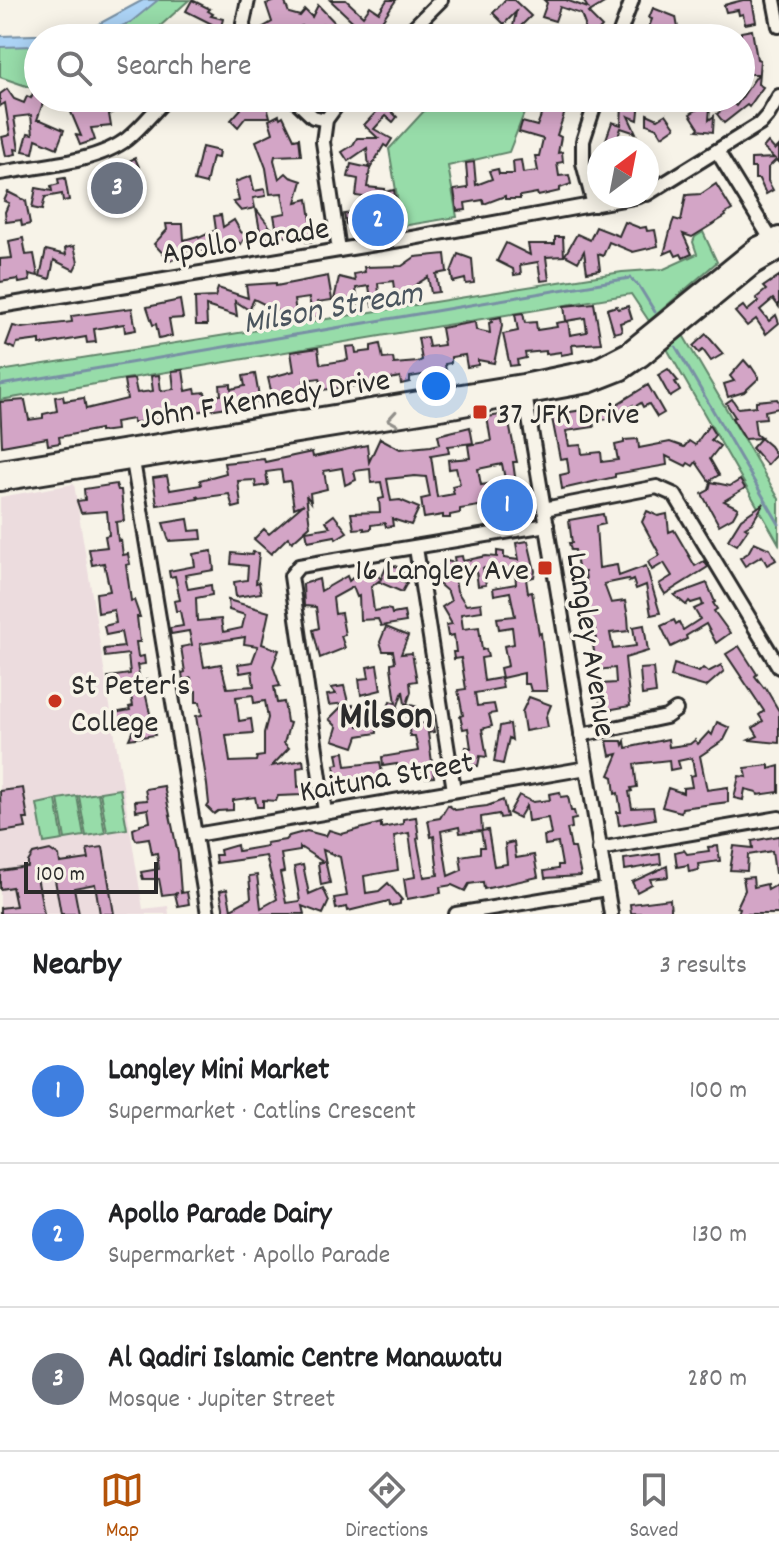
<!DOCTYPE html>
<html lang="en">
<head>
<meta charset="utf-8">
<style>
  :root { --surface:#fff; --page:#f2f2f2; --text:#202124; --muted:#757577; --line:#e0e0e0; --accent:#b45309 }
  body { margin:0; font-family:Dekko,sans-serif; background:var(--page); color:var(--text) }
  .compass { position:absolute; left:587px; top:136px; width:72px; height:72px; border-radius:50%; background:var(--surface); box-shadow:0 4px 20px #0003; rotate:32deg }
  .scale { position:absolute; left:24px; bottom:20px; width:134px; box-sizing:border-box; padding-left:8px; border:4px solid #2b2b2b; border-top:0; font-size:22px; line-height:28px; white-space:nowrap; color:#2b2b2b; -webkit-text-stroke:6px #f7f3e8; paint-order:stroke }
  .you { position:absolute; left:436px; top:386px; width:28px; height:28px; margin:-20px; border:6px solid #fff; border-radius:50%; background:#1a73e8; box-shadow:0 0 0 12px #1a73e833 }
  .badge { display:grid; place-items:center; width:52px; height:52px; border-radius:50%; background:var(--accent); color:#fff; font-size:26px; font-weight:700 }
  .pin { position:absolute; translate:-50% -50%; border:4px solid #fff; box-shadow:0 2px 8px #0006 }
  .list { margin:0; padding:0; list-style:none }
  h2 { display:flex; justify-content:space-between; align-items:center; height:104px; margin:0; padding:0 32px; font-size:34px }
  h2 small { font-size:26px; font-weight:400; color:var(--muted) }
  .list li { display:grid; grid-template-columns:52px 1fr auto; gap:24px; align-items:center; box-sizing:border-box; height:144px; padding:0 32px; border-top:2px solid var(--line) }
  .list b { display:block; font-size:30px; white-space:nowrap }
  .list p { margin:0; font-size:26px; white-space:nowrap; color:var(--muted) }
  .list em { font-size:26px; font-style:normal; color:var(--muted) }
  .icon { flex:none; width:44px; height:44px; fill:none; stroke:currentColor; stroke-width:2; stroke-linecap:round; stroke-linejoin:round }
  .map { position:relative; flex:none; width:779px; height:914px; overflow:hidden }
  .search { position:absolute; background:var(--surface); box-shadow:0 4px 20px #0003; left:24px; right:24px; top:24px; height:88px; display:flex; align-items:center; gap:20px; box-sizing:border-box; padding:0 28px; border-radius:44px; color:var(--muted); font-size:30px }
  .sheet { height:536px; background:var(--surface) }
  nav { display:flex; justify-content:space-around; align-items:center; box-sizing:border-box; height:112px; border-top:2px solid var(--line); background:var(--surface); font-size:22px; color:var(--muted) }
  nav a { display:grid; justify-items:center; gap:4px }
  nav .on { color:var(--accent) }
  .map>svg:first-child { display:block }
  .built { fill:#ecdcde }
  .green { fill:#97dca9; stroke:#61846a; stroke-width:2 }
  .water { fill:#acd3f5; stroke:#7890a4; stroke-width:2 }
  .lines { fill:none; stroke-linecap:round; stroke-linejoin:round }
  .stream { stroke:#7890a4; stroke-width:3 }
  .building { fill:#d3a5c6; stroke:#2b2b2b; stroke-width:2; fill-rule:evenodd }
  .minor-casing { stroke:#2b2b2b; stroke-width:18 }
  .major-casing { stroke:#2b2b2b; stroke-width:22 }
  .minor { stroke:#f7f3e8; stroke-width:12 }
  .major { stroke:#f7f3e8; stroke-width:16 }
  .oneway { stroke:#918f8a }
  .poi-dot { fill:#c8321e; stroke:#f7f3e8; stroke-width:3 }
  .labels { text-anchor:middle; stroke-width:7; stroke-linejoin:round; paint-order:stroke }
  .street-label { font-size:32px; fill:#2b2b2b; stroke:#f7f3e8 }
  .poi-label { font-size:32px; fill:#2b2b2b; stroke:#f7f3e8; text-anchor:start }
  .water-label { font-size:34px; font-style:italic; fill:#4b555e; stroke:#f7f3e8 }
  .district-label { font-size:40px; font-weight:bold; fill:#2b2b2b; stroke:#f7f3e8 }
</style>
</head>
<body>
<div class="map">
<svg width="779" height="914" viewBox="0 0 779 914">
  <rect width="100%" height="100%" fill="#f7f3e8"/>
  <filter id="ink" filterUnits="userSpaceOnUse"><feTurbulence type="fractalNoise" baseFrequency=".0125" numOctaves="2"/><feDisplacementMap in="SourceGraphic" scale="16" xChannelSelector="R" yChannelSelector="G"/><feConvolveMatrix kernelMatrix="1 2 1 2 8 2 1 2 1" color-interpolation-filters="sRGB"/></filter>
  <g filter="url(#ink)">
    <!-- built -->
    <polygon class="built" points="74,484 143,909 168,906 169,914 0,914 0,497"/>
    <!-- green -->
    <g class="green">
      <polygon points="151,0 189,0 147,38 88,38"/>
      <polygon points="38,42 38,90 0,77 0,43"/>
      <polygon points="436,98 530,98 509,152 448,166 457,217 402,226 389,149"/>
      <polygon points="703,232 717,262 649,321 631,294 0,400 0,371 622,272 664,269 697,254 693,242 695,237"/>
      <polygon points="683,335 779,499 779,544 666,347"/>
      <polygon points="120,789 127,829 107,832 100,792"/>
      <polygon points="98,793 105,833 86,836 79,796"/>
      <polygon points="77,796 84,836 65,839 58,799"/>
      <polygon points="56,800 63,840 44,843 37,804"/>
    </g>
    <!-- water -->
    <polygon class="water" points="143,0 158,0 131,22 95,38 38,38 38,46 0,47 0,36 68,34 97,25"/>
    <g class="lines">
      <!-- stream -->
      <g class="stream">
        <polyline points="676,347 779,524"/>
        <polyline points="0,385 630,278 639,286 655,312"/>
      </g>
    </g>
    <!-- building -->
    <g class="building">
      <polygon points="192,0 210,9 208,11 213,14 211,16 223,19 218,38 208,38 212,24 186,11"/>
      <polygon points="278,0 284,0 289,13 300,16 305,10 312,17 318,5 342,30 336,36 323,24 312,35 302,26 286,33 285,30 270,38 263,38 258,30 272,22 266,4"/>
      <polygon points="330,0 346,0 363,16 370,6 379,12 387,0 396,0 370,38 354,38 362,30"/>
      <polygon points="505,0 514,0 531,16 511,36 516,12 504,24 493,13"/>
      <polygon points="544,0 566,0 588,8 583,0 609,0 588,13 602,27 592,38 580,38 585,25 581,14 560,7 555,21 542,17 547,3"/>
      <polygon points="743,0 752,0 756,22 745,24 743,14 739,15 738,10 726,12 724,5"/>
      <polygon points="653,8 676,17 678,28 675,38 645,38 652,19 649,18"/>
      <polygon points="752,30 757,59 760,60 758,84 763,87 749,107 747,105 724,123 717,114 732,102 736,106 758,74 748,74 748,67 744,66 745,43 741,44 741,32"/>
      <polygon points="38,81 38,98 44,100 37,120 41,120 64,130 57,148 36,139 33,153 23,151 28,133 33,134 31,115 14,117 19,150 15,149 16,154 6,156 2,137 10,135 5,103 0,106 0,94 7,89 14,99 24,103 27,96 31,98"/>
      <polygon points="65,98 74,98 78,104 90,98 95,107 116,104 113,98 124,98 126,103 132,104 109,114 111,126 91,128 95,140 80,145 76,135 81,136"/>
      <polygon points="230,98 247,98 255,105 266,102 270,117 246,117 238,127 231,120 241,109"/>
      <polygon points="380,98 394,98 386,106 397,117 393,122 386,116 374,129 392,139 387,147 384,145 370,169 367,187 385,189 385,192 394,190 396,202 356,196 358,179 348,177 351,164 369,168 367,148 348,161 342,152 353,145 357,138 378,138 364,125 381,107 376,102"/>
      <polygon points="557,98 571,98 575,102 566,109 557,135 561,137 558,153 562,152 563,162 557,163 559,176 569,175 571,184 560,188 560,191 538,196 537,193 520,196 520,199 505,199 505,196 484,204 483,200 465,203 466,210 457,211 454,190 468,188 466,163 474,162 476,185 492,179 489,171 498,169 499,174 514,174 513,161 521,160 523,173 538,171 535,156 539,156 543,139 519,132 522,122 537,126 544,108 552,111"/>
      <polygon points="615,98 640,101 638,120 628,116 636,133 621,128 614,148 603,148 612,122 621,125 622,105 615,105"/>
      <polygon points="703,106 710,107 709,120 714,116 713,132 697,130 699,128 690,114"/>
      <polygon points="647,114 658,119 666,114 675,127 662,136 657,128 647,124"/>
      <polygon points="279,115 280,118 283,116 294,139 299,138 301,155 275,156 274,160 279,179 286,173 290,177 302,181 296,202 308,199 314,241 306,242 303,234 268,239 260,231 256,209 278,237 274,215 286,213 282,193 270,194 266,168 256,141 273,133 269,120"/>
      <polygon points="768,142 775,150 779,146 779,163 776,160 768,168 768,181 773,190 766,194 759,179 755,179 755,168 751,168 751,159 774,158 763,148"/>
      <polygon points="202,147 219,151 218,158 212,157 206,184 194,181"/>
      <polygon points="135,158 143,176 131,181 140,199 138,207 122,214 103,173"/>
      <polygon points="251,176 254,191 265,189 266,196 253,198 255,208 241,211 233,202 239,201 235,182"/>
      <polygon points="65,178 69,200 63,201 62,194 45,197 42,210 32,208 36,188 52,191 51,186 59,184 58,179"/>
      <polygon points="716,184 732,210 725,214 726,216 692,237 683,234 692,254 683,258 681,254 676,256 673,250 664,254 672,224 674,219 681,221 686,195 701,194"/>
      <polygon points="8,192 26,201 30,224 22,226 21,220 6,222 5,212 9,203 4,201"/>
      <polygon points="392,207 394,219 383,220 384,227 357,231 346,224 344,214"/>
      <polygon points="221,215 223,227 234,220 241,232 246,235 241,244 233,239 209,252 208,250 189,255 188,252 170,261 154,244 167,230 166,224 183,224 184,240 198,236 199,238 216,230 214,216"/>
      <polygon points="625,222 640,228 646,227 647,231 655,230 658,246 633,252 609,242 603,256 598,254 600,270 587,272 584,251 578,262 565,255 577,234 590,240 596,227 619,236"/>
      <polygon points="555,237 563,237 564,256 546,257 549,280 541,281 538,262 520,265 521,274 514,275 513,269 497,261 506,243 530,255 528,244 555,244"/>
      <polygon points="23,238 26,255 34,254 38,276 29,274 30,281 19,283 18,279 0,282 0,259 12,258 9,241"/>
      <polygon points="74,246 78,262 74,270 54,260 50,279 40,276 46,250 66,255 65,248"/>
      <polygon points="445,254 447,272 436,274 439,292 431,293 428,277 414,286 416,296 406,298 405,293 395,295 393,281 378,283 380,305 372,306 369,286 356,288 358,305 334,300 339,277 355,281 354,274 365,272 364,267 402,266 415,257"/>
      <polygon points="458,254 472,259 474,283 466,284 465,279 453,282 451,272"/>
      <polygon points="328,276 332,300 317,302 320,316 313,318 309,298 294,300 296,312 293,312 294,318 279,324 276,310 254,299 249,310 235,301 237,316 206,306 207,325 196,325 195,298 215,297 218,288 248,298 246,285 276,283 276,286"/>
      <polygon points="779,276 779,307 773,299 760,310 769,321 776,315 779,323 766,334 756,319 747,326 735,312 743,306 747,311 759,301 756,298 766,290 763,287"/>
      <polygon points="180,300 183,318 169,319 172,336 159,339 156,324 153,325 147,307"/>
      <polygon points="594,303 601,343 572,345 573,353 561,355 561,352 546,354 546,351 525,353 526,358 517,360 518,365 510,366 503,334 518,331 515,314 523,313 525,323 536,322 537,330 557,327 556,323 568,321 570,335 587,332 585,318 566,321 564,306"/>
      <polygon points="617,306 618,309 628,306 632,319 620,323 622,331 614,333 607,309"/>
      <polygon points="132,308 136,330 125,332 124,324 94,329 96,342 87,343 86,337 40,345 40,340 17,343 15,349 6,345 13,326 22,328 72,322 71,316"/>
      <polygon points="501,317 502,326 494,363 478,360 478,365 467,367 465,355 451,357 451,363 445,364 446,371 410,377 410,382 401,384 400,377 356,386 322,390 320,378 304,380 307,398 274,403 268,378 294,371 291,352 318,348 320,363 322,364 348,360 346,347 355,346 356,353 371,351 371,346 380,344 383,359 393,358 394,364 418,362 422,360 418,338 427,337 429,347 444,345 441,328 475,322 476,330 490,333 489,323 492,322 491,319"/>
      <polygon points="706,334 723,354 711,361 703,350 699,353 693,346"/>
      <polygon points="744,360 750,367 751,366 759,378 744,392 728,397 724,384 734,381 730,376"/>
      <polygon points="668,369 678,381 675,382 680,391 670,397 658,375"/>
      <polygon points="183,370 186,391 195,389 196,393 205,392 206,397 221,395 220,385 231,384 231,389 245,386 243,376 255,374 260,402 195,412 194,408 163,413 160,414 161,419 133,423 133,419 115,422 116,430 100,432 100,429 59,437 60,443 48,445 47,438 2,446 0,402 25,400 29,420 43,418 43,414 57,411 55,397 63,396 64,401 84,398 86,409 127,399 124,380 134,379 137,393 153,391 151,376 159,375 161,391 174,389 172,371"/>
      <polygon points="648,385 664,413 657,417 649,404 643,407 641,403 634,407 633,405 616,418 593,421 594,427 566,431 569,446 581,445 582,454 601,452 602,462 618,460 615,445 624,443 624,440 638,439 639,448 670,442 684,447 689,441 695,445 709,425 715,435 711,440 720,446 710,459 719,475 709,481 696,462 693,466 688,463 686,466 666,456 667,465 615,474 615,477 562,489 560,475 569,473 567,458 560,459 550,408 562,406 563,413 583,410 584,416 603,413 602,408 612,407"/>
      <polygon points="732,399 738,408 756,406 756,401 777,399 779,402 779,408 765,411 766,418 754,419 756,434 770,446 776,455 767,465 752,448 761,438 745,439 732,418 735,417 726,403"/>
      <path d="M507,414l10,48h-4l4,29 3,-1 3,21 -11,3 -2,-9 -1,6 -16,2 -2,-9 -31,5v4l-10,2v3h-7v-3l-19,3 -3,-19 9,-2 -4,-20 -11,-1 -28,3 4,22 9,-1 19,8 -8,17 -19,-6 1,7 -7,1 -1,-4 -14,2v4l-7,1v-2l-10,1 -3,-16 29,-1 -1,-13 5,-1 -3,-16 -10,1 -1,-14 -16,2 2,9 -11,5 -3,-17 -18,3 3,18 -17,4 1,9 -5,-7 4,31 -18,16 -4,-5 -17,17 -17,-15 10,-10 5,5 35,-30 -10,4 -4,-27 -7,1 -2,-12 -15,2 2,13 -12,2 -1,-7 -17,1 3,25 -8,2 -4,-14 -30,4 -2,-2 1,3 -41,6 -4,-27 14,-2 3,14 31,-5 -1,-5 26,-7 -2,-10 40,-4 1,3 47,-10 1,5 54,-12 2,17 11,-24 20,11 31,-3 9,-2 -2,-9 32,-8 3,16 -25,3 1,7 -18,3 6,41 17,-3 -2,-8 8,-2 -4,-16 -7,1 -1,-9 22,-2 -2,-13 23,-4 -4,-24zM502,464l3,15 -5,1 1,2 -20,3 -3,-16z"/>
      <polygon points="740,480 745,488 724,501 738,508 733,517 719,525 702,494 709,490 711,482 730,486"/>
      <polygon points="116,484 118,490 121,490 124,521 116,522 118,541 121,540 123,555 128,554 130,564 126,565 131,601 134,600 140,617 137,617 140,642 136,642 138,657 144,656 145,664 137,665 140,681 147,680 148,691 145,692 155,735 129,739 139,716 116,721 114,713 130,710 129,707 133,706 129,685 110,688 108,677 130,674 128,654 105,657 104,649 124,647 121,632 106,635 104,626 116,623 114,610 98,613 96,593 110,591 104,563 92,565 89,549 107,547 105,536 109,535 107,511 81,513 77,501 85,500 84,489"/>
      <polygon points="764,503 752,523 745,527 748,529 737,545 728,540 741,519"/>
      <polygon points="647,511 658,516 667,514 669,532 674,530 695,566 704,561 708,567 665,594 659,584 672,576 664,563 652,570 648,562 660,555 642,522"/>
      <polygon points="603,514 605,524 596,526 599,568 617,565 619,576 646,566 660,613 651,615 646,585 636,589 633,580 629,582 628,579 604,584 611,603 625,601 628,617 629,631 610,633 613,649 636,646 633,627 644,625 648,651 625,658 630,706 601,711 598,689 601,688 601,684 616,683 615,668 597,670 592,639 596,638 594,622 585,624 582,609 588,608 582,591 587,589 585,572 579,573 575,550 571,550 569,543 572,543 569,520"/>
      <polygon points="334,515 347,532 336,539 335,536 308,541 306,531 330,527 326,521"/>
      <polygon points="188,519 190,531 201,530 202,539 169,541 163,523"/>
      <polygon points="528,541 535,571 534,577 526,579 528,593 532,592 539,634 541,633 547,691 531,691 529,684 524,684 524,673 502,678 500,668 508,666 504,646 514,644 512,627 499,629 497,618 515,616 510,592 494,595 493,588 516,584 515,571 483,568 486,585 478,586 476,571 454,574 457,591 466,605 481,603 482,611 461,614 463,629 479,627 482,650 486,649 488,657 481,658 484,681 501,678 503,688 475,693 477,706 494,704 496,713 489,714 492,726 482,729 487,757 480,756 478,766 467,764 468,756 464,755 466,747 471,748 468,728 463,729 460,716 463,715 458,690 466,689 461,658 454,659 453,652 456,652 454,635 448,636 446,625 452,624 442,607 451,601 448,592 433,579 439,571 442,560 455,563 454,557 462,556 463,561 486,556 497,557 497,551 504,552 504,558 519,560 516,543"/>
      <polygon points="754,542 770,549 776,560 767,565 762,556 745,566 740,558 748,553"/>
      <path d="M212,551l2,19 -29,5 3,14 23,-4 1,10 -16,3 1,23 24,-2 2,13 19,-4 3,-13 -16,-5 -1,-10 41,12 -7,32 17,6 -6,16 7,20 -6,1 3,16 7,-1 3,20 3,1 -6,20 5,5 -17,18 31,-6 1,7 -7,1 1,19 4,-1 1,9 -25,1 -2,5 -13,-1v7h-6l-2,-10 -22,3v10l-15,1 -4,3 -7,-7 2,-3 -2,-19 -11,-69 6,-1 -2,-13h-4v-11h-4l-1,-13 -8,2 -1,-7 3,-1 -4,-25 11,-2 -3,-14 -18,3 -1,-6 13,-2 -3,-15h-4l-2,-10 6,-1 -5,-24 -5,1 -1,-6 26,-5 -2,-12zM245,637l-1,7 14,2 -6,16 -14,2 2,9 12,-2 2,15 -27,2 -6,-24 -17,3 -4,-23zM253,695l1,8 11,-2 3,17 -4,15v23l-7,1 -1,4 -26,1 -4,-27 27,-2 -2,-14 -12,2 -3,-24z"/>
      <polygon points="253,552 259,553 256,583 259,582 261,593 236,597 234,582 247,580 248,566 231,564 232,553 252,555"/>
      <polygon points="388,563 404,570 400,580 407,583 402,592 379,582 380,580 371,587 374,611 386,609 391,610 392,614 404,612 406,622 381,626 378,619 360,620 359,596 357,597 353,587 333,598 335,614 341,613 345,635 341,636 345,648 320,658 313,630 319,628 316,607 304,606 303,584 319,579 321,591 347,576 349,581 365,567 369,572 372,569 381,579"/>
      <polygon points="707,583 715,602 713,603 717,609 714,611 730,633 716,643 706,624 686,636 687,639 671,647 661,626 674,620 676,624 679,622 683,630 700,619 694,609 703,605 701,600 691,603 689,601 686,605 674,595"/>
      <polygon points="386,627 408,636 401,654 412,653 417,681 410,682 411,692 407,704 418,707 418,724 432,723 434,732 428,733 434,777 422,778 421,771 398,774 397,764 383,766 382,757 418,751 415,736 410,736 403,691 395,714 387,711 390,701 396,703 391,667 391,663 395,662 393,651 383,651 380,642"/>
      <polygon points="739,646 757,674 755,676 764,688 765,687 779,711 779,743 749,740 758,736 753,728 763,721 759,715 764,711 726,654"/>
      <polygon points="674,664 699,672 703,668 708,672 721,665 724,671 706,687 671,677"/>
      <polygon points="377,665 381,690 361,695 359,679 369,678 367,667"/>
      <polygon points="653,668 656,693 642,695 640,669"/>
      <polygon points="344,686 349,706 353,705 358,726 376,723 377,733 358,736 354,747 333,740 337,727 329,719 345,703 329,705 327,695 336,694 331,688"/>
      <polygon points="529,697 551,705 546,717 548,727 525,731 522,712"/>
      <polygon points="717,722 730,728 724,740 700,756 707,790 728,787 728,802 682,808 681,812 662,807 668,788 683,793 683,788 692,787 690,776 695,775 692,758 678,761 680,768 670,770 669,760 634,764 637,787 631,788 632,791 629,792 632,808 653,807 655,819 619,825 617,812 621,812 618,793 615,794 613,777 609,775 618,754 610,756 607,741 622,741 623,745 625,741 626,748 668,739 669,747 690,744 695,740 698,744 709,732 712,735"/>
      <polygon points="510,724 512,740 509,738 503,764 494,762 500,726"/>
      <polygon points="344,752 346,766 380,762 383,779 338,787 334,765 339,764 337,753"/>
      <polygon points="769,765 769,769 779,766 779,792 758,795 757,792 745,789 743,800 734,798 739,776 747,777 745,768"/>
      <polygon points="164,786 178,854 181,893 187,892 189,904 178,906 175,894 178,893 162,895 159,879 143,879 141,872 159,869 157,853 152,854 149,838 136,840 134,836 133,829 140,826 140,824 150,822 148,809 136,811 135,801 147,800 145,789"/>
      <polygon points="23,788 28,819 24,819 26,828 1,832 0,791"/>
      <polygon points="560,792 561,797 568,796 571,811 574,811 576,819 571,820 572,828 567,829 571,848 575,848 581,876 545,878 544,871 558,869 558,865 562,865 558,843 545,845 544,836 551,835 548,818 528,821 526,806 519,818 509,813 519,795 533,802 550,800 549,794"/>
      <polygon points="503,800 507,817 500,818 499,814 481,817 482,831 460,833 459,827 441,831 448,876 462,870 460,856 480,853 480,847 484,847 481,831 488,830 494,866 507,864 505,844 514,842 516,858 534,855 538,877 484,889 483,882 469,884 465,891 452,885 440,887 441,893 407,899 404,879 415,877 409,833 394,836 398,870 364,876 366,893 379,891 388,883 402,900 400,901 400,904 390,906 389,901 348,911 347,907 336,909 334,898 347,896 340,857 323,850 330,883 321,885 318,863 323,862 300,847 300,851 281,854 284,872 280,873 286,903 300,901 294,867 303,865 309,894 323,888 329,901 323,914 302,906 304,914 222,914 224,913 220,891 227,889 231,909 251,898 249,876 257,875 261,908 277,899 266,856 216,863 215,855 221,855 220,850 237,845 238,851 267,846 266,843 285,840 289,836 307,831 326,836 329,830 342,834 381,823 381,828 403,824 403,819 416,817 419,838 417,839 424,877 438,875 434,836 431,837 428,820 440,818 448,805 455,810 487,806"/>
      <polygon points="779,836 779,873 775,873 772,851 748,855 747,871 730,870 734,846 753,848 752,841"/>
      <polygon points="718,846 720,861 698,864 699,870 689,872 688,865 677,867 675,852 684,850 687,854 709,851 708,847"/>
      <polygon points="103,847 114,914 100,914 95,884 74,888 79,914 61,914 54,874 37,877 44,914 0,914 0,908 16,906 12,887 0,889 0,871 28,867 28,862 33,854 50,850 59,856 60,863 89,859 87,849"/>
      <polygon points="660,854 661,864 625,870 624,859"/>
      <polygon points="667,866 668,877 650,879 652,884 637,892 632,882"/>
      <polygon points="753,877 754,887 767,884 768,890 777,885 779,914 738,914 740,908 737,907 745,890 743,878"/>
      <polygon points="670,899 671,914 631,913 630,904"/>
    </g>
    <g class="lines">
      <defs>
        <g id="minor">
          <polyline points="774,0 779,26"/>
          <polyline points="244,38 243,23 248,0"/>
          <polyline points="403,38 441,0"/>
          <polyline points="618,38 632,0"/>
          <polyline points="293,98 313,117 326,120"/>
          <polyline points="717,151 774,244"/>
          <path d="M0,173c38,-7 96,-10 127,-34 15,-12 27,-28 40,-41"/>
          <polyline points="647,194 760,124 768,115 779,96"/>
          <polyline points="594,205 583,163 583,141 597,98"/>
          <polyline points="339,250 323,142 326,120 342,98"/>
          <polyline points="0,306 412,238 640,196"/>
          <polyline points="524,388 611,914"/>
          <polyline points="132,455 208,914"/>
          <polyline points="544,509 657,487 675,495 779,667"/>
          <polyline points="416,548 454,790"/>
          <polyline points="581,735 666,717 676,710"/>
          <polyline points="325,812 291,576 299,566 547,525"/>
          <polyline points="195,835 587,768"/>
          <polyline points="599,849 779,818"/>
          <polyline points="456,914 606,889"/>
        </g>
        <g id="major">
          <polyline points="0,469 523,383 595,368 628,351 757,246 779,236"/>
          <polyline points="0,482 452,409 589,384 622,371 641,358 753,266 779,251"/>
        </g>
      </defs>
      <!-- minor casing -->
      <use href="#minor" class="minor-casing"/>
      <!-- major casing -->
      <use href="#major" class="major-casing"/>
      <!-- minor -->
      <use href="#minor" class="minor"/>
      <!-- major -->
      <use href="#major" class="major"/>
    </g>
    <!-- one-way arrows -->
    <defs><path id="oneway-chevron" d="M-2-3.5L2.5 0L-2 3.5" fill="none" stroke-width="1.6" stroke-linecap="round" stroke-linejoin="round" transform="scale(2)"/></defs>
    <use class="oneway" href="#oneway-chevron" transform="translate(393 419) rotate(171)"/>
  </g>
  <!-- markers -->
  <g class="poi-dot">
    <rect x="472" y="404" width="16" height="16" rx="4"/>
    <rect x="537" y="560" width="16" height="16" rx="4"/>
    <circle cx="55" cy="701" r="8"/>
  </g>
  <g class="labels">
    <!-- street labels -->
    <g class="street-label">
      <text transform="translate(245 239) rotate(-9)" y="11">Apollo Parade</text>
      <text transform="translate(264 397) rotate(-9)" y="11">John F Kennedy Drive</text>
      <text transform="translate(593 644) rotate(81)" y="11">Langley Avenue</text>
      <text transform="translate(386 775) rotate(-10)" y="11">Kaituna Street</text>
    </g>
    <!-- poi labels -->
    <g class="poi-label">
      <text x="496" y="423">37 JFK Drive</text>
      <text x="529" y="579" text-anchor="end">16 Langley Ave</text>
      <text x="71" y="694">St Peter's<tspan x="71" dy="37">College</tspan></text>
    </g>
    <!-- water labels -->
    <g class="water-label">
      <text transform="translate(332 305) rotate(-10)" y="12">Milson Stream</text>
    </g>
    <!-- district labels -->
    <g class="district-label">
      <text x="386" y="727">Milson</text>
    </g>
  </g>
</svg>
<svg class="compass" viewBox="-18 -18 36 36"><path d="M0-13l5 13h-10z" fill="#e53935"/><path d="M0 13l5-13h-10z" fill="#757577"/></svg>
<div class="scale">100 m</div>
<div class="you"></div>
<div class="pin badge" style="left:507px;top:505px;background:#3f7fe0">1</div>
<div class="pin badge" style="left:378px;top:220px;background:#3f7fe0">2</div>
<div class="pin badge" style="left:117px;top:188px;background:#6b7280">3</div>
<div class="search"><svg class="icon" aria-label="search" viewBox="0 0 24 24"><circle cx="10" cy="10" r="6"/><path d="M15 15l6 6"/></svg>Search here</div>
</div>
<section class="sheet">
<h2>Nearby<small>3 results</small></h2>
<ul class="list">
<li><span class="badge" style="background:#3f7fe0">1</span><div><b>Langley Mini Market</b><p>Supermarket · Catlins Crescent</p></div><em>100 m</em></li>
<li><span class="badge" style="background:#3f7fe0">2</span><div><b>Apollo Parade Dairy</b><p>Supermarket · Apollo Parade</p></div><em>130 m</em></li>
<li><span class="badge" style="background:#6b7280">3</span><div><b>Al Qadiri Islamic Centre Manawatu</b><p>Mosque · Jupiter Street</p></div><em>280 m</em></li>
</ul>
</section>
<nav>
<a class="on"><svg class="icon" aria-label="map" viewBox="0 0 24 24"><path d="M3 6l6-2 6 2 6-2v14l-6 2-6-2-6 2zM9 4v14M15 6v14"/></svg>Map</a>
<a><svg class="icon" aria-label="directions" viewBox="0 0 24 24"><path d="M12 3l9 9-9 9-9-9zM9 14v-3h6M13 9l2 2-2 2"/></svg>Directions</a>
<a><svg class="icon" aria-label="saved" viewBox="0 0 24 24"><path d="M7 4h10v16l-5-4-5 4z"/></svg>Saved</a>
</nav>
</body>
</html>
